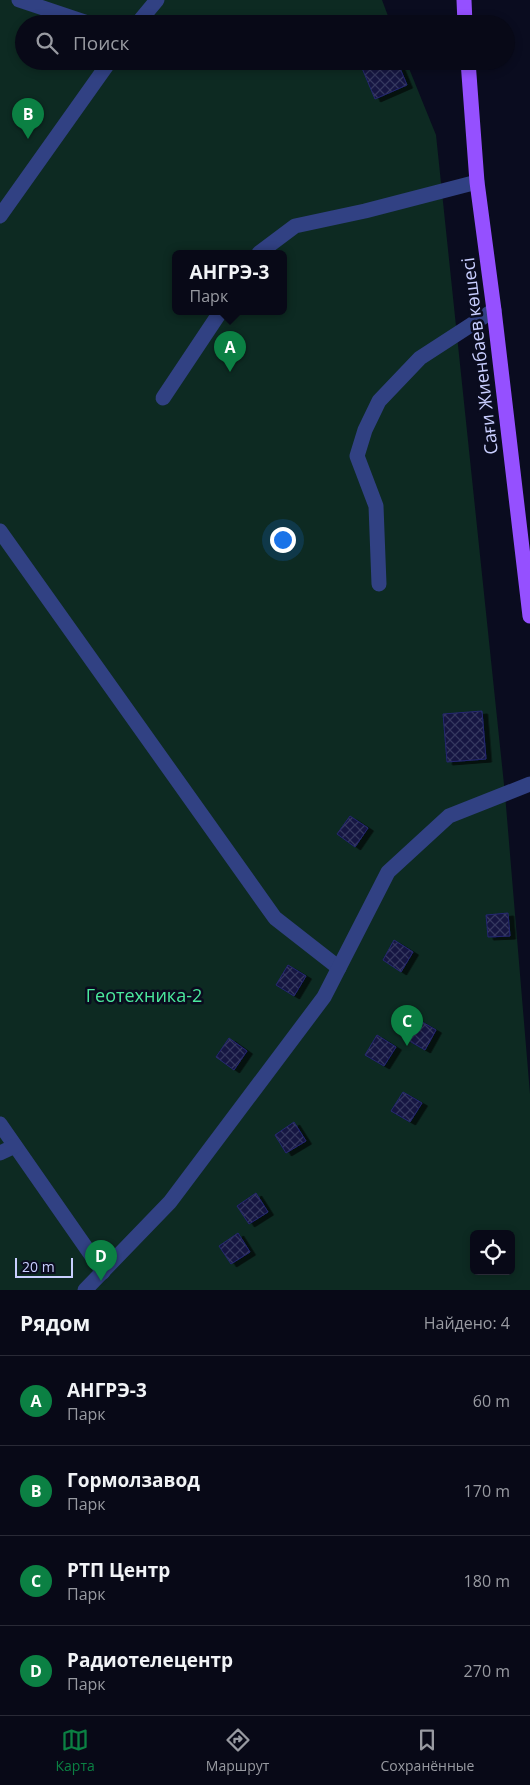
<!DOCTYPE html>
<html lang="ru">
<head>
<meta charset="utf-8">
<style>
  :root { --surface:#080917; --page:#111220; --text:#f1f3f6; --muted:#989aa1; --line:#292a36; --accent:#0b8043 }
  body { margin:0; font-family:"Open Sans",sans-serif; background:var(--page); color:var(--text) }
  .controls { position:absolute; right:15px; bottom:15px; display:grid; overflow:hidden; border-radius:8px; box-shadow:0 2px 8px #0003 }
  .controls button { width:45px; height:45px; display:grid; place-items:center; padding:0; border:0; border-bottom:1px solid var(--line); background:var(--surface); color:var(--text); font:25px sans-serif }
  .scale { position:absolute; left:15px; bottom:12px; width:58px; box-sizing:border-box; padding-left:5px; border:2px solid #c9cfff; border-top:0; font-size:14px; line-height:18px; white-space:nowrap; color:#c9cfff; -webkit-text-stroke:4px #0a0c1f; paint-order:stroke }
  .you { position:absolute; left:282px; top:539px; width:18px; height:18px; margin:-12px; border:4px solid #fff; border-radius:50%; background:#1a73e8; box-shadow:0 0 0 8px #1a73e833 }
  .badge { display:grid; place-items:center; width:32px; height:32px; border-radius:50%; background:var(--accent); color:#fff; font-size:16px; font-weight:700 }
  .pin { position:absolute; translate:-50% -41px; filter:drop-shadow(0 1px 2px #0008) }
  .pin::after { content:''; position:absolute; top:26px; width:18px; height:15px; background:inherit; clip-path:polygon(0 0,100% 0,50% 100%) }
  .popup { position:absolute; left:172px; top:250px; width:115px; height:65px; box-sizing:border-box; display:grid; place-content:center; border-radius:8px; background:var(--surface); filter:drop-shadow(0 1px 4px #0005); font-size:16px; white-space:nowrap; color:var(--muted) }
  .popup b { font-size:19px; color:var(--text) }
  .popup::after { content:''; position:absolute; left:50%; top:100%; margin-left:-10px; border:10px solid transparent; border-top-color:var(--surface) }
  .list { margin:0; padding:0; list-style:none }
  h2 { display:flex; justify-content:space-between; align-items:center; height:65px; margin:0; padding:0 20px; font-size:21px }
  h2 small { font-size:16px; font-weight:400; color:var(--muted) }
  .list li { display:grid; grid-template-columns:32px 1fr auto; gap:15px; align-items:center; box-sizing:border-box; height:90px; padding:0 20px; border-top:1px solid var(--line) }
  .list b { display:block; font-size:19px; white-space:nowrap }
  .list p { margin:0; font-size:16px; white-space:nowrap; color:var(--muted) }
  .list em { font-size:16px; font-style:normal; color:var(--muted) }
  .icon { flex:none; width:28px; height:28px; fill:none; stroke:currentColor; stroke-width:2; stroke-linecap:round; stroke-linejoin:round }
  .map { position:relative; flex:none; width:530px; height:1290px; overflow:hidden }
  .search { position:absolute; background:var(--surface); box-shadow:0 2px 8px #0003; left:15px; right:15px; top:15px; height:55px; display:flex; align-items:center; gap:12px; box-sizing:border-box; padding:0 18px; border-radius:28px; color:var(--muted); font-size:19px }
  .sheet { height:425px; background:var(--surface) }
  nav { display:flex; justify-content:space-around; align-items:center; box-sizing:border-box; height:70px; border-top:1px solid var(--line); background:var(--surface); font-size:14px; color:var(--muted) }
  nav a { display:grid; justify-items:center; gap:2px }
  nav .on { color:var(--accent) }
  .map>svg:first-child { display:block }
  .green { fill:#0d2a22; fill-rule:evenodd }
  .building { fill:url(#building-cross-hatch); stroke:#252770; filter:url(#shadow) }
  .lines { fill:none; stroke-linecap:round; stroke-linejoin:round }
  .minor { stroke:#314183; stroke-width:15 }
  .major { stroke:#9550ff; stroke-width:15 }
  .labels { text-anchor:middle; stroke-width:5; stroke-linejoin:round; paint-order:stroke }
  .street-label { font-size:18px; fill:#c9cfff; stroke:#0a0c1f }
  .park-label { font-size:18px; fill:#4be99d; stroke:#0a0c1f }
</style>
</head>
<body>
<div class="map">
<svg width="530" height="1290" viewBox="0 0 530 1290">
  <defs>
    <pattern id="building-cross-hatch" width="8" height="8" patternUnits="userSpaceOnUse" patternTransform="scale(1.25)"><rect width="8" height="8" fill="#151642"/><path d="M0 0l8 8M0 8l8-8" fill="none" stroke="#36375e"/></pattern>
    <filter id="shadow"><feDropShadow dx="5.5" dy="3" stdDeviation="0" flood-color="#0009"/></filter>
  </defs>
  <rect width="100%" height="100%" fill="#0a0c1f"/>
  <!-- green -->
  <path class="green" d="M0,0h382l9,24h-367v37h382l30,74 69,659 25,300v196h-530zM176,253h108v58h-108zM474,1234h37v37h-37z"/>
  <!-- building -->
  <g class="building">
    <polygon points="359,61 397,61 407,85 375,99"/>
    <polygon points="482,711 486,759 447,762 443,714"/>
    <polygon points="350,816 368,828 355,847 337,834"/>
    <polygon points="508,913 510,936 488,937 486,915"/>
    <polygon points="394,940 413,952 401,972 383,960"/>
    <polygon points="288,965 306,976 294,996 276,985"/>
    <polygon points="417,1019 436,1030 425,1050 406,1039"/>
    <polygon points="377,1035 396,1047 384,1066 365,1055"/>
    <polygon points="229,1038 247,1051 234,1070 216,1057"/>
    <polygon points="403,1092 422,1103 410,1122 391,1111"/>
    <polygon points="294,1122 306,1141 286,1153 275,1135"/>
    <polygon points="256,1193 268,1212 249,1224 237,1206"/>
    <polygon points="238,1233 250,1252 231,1264 219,1246"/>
  </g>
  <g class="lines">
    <!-- minor -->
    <g class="minor">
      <polyline points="19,0 91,24"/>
      <polyline points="137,24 157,0"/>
      <polyline points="0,216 110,61"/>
      <polyline points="259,253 295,226 365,211 477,182"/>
      <polyline points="163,398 221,311"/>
      <polyline points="0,531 275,918 339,968"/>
      <polyline points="379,584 376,506 357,456 365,430 379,401 420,358 494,310"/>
      <polyline points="0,1124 103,1272"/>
      <polyline points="0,1153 15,1146"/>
      <polyline points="85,1290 170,1202 324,997 388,872 449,816 530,784"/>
    </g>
    <!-- major -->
    <g class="major">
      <polyline points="464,0 465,24"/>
      <polyline points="468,61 477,182 494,310 530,616"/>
    </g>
  </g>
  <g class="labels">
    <!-- street labels -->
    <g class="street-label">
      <text transform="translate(480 356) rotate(-97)" y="6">Сағи Жиенбаев көшесі</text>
    </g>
    <!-- park labels -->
    <g class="park-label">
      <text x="144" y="1002">Геотехника-2</text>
    </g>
  </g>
</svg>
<div class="controls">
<button><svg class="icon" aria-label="locate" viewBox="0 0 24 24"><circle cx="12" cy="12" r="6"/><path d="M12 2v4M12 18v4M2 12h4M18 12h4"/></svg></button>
</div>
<div class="scale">20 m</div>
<div class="you"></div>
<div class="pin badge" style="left:230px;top:372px">A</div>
<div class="popup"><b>АНГРЭ-3</b>Парк</div>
<div class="pin badge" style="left:28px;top:139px">B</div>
<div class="pin badge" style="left:407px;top:1046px">C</div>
<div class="pin badge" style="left:101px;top:1281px">D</div>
<div class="search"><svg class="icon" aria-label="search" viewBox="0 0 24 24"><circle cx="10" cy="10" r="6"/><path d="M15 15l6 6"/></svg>Поиск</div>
</div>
<section class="sheet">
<h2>Рядом<small>Найдено: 4</small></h2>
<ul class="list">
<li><span class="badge">A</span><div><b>АНГРЭ-3</b><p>Парк</p></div><em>60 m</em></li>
<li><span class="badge">B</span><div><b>Гормолзавод</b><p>Парк</p></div><em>170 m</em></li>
<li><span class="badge">C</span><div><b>РТП Центр</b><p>Парк</p></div><em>180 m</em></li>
<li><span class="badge">D</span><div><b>Радиотелецентр</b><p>Парк</p></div><em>270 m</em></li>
</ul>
</section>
<nav>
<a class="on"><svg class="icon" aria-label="map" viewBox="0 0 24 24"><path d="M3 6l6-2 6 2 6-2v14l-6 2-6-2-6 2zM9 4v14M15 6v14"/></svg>Карта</a>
<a><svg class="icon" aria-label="directions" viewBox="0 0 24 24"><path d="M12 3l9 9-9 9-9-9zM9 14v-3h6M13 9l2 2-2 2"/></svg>Маршрут</a>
<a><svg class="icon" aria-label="saved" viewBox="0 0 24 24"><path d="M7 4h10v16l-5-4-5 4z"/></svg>Сохранённые</a>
</nav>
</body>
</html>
